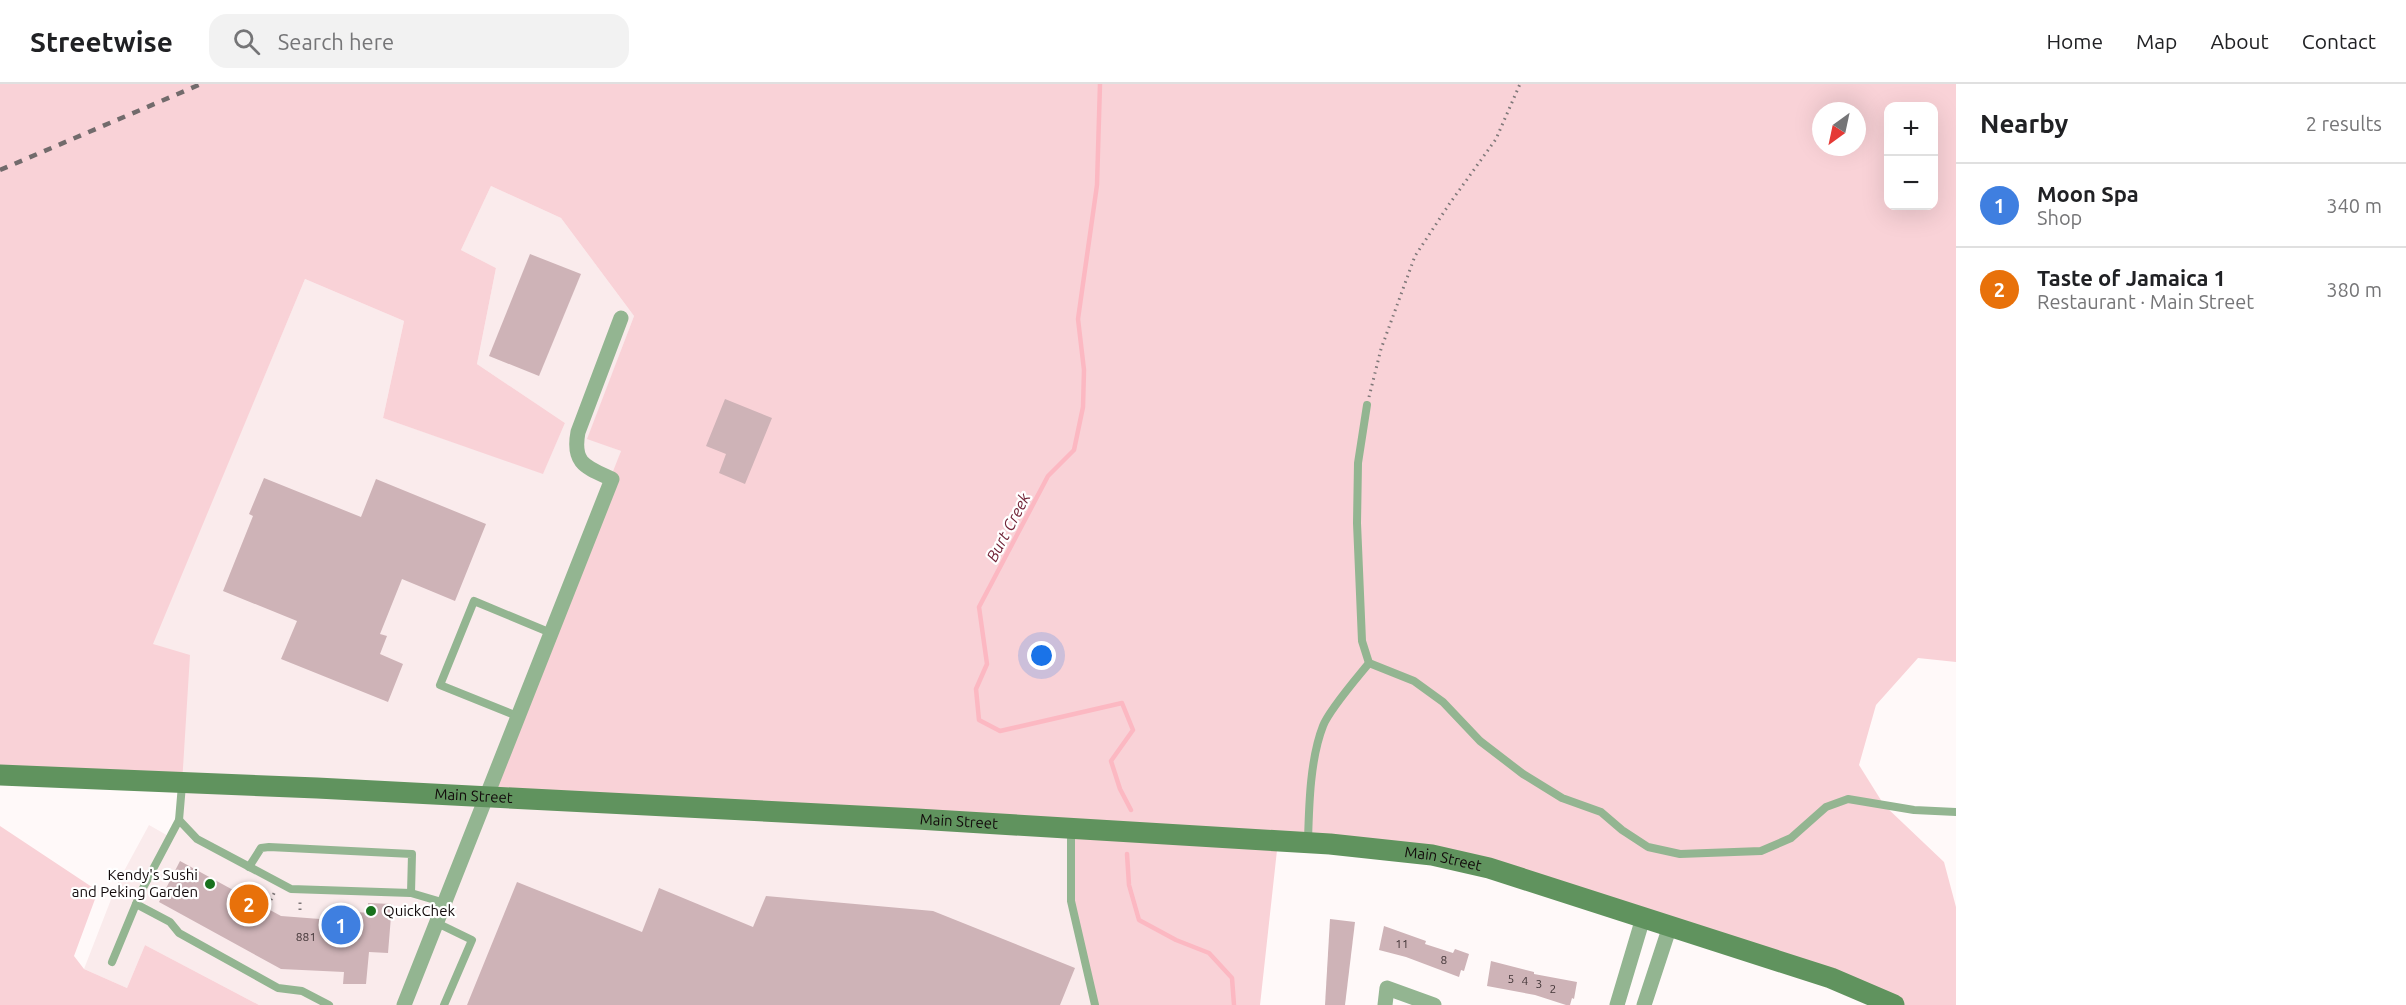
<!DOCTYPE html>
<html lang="en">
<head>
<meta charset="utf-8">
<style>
  :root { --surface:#fff; --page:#f2f2f2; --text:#202124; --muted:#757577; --line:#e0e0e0; --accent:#18711d }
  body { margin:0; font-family:Ubuntu,sans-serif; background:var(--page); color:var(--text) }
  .controls { position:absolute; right:18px; top:18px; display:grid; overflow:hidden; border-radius:12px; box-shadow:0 6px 24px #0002 }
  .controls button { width:54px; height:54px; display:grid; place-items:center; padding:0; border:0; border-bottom:2px solid var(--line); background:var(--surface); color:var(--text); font:30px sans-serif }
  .compass { position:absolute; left:1812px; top:18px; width:54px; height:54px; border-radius:50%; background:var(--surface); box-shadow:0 6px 24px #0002; rotate:213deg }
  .you { position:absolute; left:1042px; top:572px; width:21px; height:21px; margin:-15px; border:4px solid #fff; border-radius:50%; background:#1a73e8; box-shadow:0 0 0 9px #1a73e833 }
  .badge { display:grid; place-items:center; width:39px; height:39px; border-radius:50%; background:var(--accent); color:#fff; font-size:20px; font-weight:700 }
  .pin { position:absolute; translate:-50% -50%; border:3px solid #fff; box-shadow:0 2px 6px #0006 }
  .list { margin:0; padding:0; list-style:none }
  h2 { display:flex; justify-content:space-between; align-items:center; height:78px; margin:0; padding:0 24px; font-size:26px }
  h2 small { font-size:20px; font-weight:400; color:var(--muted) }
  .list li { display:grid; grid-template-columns:39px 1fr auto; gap:18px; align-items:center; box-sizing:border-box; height:84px; padding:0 24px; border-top:2px solid var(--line) }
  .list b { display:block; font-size:22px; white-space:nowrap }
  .list p { margin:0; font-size:20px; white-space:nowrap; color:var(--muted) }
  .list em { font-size:20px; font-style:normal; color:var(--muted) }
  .icon { flex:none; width:33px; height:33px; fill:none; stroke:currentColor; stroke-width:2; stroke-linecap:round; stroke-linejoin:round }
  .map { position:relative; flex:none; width:1956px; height:921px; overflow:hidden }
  header { display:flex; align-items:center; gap:36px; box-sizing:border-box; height:84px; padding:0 30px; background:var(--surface); border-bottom:2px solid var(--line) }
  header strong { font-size:28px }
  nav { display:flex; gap:33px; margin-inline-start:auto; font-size:21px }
  .search { width:420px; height:54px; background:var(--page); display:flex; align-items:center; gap:15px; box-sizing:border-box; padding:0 21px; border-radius:18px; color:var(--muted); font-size:22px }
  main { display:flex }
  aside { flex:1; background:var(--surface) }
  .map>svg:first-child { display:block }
  .built { fill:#faebec }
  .green { fill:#f9d2d7; fill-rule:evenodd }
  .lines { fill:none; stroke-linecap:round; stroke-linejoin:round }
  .stream { stroke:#fcb8c2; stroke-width:4.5 }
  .building { fill:#ceb3b7 }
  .path { stroke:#7e7778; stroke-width:3; stroke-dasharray:1.5 4.5; stroke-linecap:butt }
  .service { stroke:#93b591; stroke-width:8 }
  .minor { stroke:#93b591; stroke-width:15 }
  .secondary { stroke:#60935e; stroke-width:21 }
  .rail { stroke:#726b6c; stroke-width:4.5; stroke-dasharray:8 8; stroke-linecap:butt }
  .poi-dot { fill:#18711d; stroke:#fff; stroke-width:2 }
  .labels { text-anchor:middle; stroke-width:4.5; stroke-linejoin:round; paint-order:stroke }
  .number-label { font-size:12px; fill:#413436 }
  .street-label { font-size:15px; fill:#120a0b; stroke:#fff }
  .poi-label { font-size:15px; fill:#120a0b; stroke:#fff; text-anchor:end }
  .water-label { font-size:16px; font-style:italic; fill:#712437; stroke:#fff }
</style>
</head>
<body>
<header>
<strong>Streetwise</strong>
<div class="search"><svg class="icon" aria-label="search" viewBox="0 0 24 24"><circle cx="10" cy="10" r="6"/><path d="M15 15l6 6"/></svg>Search here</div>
<nav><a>Home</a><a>Map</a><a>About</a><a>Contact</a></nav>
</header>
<main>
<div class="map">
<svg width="1956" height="921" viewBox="0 0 1956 921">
  <rect width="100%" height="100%" fill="#fff9f9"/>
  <!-- built -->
  <polygon class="built" points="491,102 561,134 634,232 588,354 621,367 612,395 1071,745 1095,921 259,921 145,861 127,904 84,885 117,800 149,741 170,753 179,736 182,700 152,560 305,195 404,237 383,334 543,389 565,339 477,280 496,184 461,166"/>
  <!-- green -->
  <g class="green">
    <path d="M0,0h1956v578l-38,-4 -42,47 -17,60 25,40 60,57 12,45v98h-62l-462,-150 -154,-14 -18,164h-165l-24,-104v-72l-586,-31 136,-347 -34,-12 47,-123 -73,-98 -70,-32 -30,64 35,18 -19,96 88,59 -22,51 -160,-56 21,-97 -99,-42 -152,365 37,11 -8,129 -182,-9zM1888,22h46v100h-46zM1821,27h36v36h-36z"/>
    <polygon points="0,742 98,807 74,872 84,885 127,904 145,861 259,921 0,921"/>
  </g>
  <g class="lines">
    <!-- stream -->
    <g class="stream">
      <polyline points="1100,0 1097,101 1078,235 1084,286 1083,323 1074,366 1048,392 979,523 987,580 976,605 979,636 1000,647 1122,619 1133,646 1111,677 1120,705 1131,726"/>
      <polyline points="1127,770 1129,801 1139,836 1176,856 1209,869 1232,894 1234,921"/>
    </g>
  </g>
  <!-- building -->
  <g class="building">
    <polygon points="530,170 581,190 539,292 489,272"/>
    <polygon points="725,315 772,334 745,400 719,389 726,370 706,362"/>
    <polygon points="264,394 361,433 376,395 486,440 455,517 402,495 380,550 387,552 380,570 403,580 388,618 281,575 297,537 223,507 253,432 249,430"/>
    <polygon points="180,777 281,832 346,837 347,827 368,829 368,819 392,820 388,869 369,868 366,900 343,900 344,888 281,885 159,818"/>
    <polygon points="517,798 642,848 659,804 753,843 766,812 933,827 1075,884 1060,921 467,921"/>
    <polygon points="1330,835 1355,838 1345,921 1325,921"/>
    <polygon points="1384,842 1426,857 1425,860 1453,869 1455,865 1469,870 1464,887 1461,886 1459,893 1406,873 1379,866"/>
    <polygon points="1491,877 1534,888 1534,890 1577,898 1574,915 1572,914 1570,921 1566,921 1535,911 1487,902"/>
  </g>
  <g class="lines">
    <!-- path -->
    <g class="path">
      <polyline points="1369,313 1381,265 1415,172 1450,119 1496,55 1520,0"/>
      <polyline points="271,816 275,807"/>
      <polyline points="300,826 300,815"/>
    </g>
    <!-- service -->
    <g class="service">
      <polyline points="1367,321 1358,379 1357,439 1362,557 1369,579 1414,597 1443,618 1480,657 1523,690 1562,714 1601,728 1622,746 1648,763 1680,770 1761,767 1791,754 1826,723 1848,715 1914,726 1956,728"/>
      <polyline points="517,632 440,601 474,517 551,549"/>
      <polyline points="179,736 182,701"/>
      <polyline points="1071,746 1071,817 1095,921"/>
      <path d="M1308,757c1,-35 2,-82 15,-115 6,-16 34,-48 46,-63"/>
      <polyline points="249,783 261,764 269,763 412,770 411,809"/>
      <polyline points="437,839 472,856 444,921"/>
      <polyline points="112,878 136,820"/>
      <polyline points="329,921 302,907 278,904 179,849 170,838 136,820 143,804 179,736 197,755 291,805 411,809 445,819"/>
    </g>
    <!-- minor -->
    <g class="minor">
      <path d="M404,921l208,-526c-26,-12 -40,-15 -34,-47l43,-114"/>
      <polyline points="1385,921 1387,904 1434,921"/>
      <polyline points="1617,921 1643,834"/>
      <polyline points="1644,921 1670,842"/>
    </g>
    <!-- secondary -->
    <path class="secondary" id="s1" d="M0,691l317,13 600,31 413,25 102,11 57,13 342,110 63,27"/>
    <!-- rail -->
    <polyline class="rail" points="0,86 201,0"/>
  </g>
  <!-- markers -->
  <g class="poi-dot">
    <circle cx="210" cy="800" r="6"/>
    <circle cx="371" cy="827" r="6"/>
  </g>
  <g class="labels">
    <!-- number labels -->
    <g class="number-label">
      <text x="306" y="857">881</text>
      <text x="1402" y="864">11</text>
      <text x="1444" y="880">8</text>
      <text x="1511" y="899">5</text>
      <text x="1525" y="901">4</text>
      <text x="1539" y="904">3</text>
      <text x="1553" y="909">2</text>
    </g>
    <!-- street labels -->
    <g class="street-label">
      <text dy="5" stroke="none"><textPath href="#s1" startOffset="474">Main Street</textPath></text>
      <text dy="5" stroke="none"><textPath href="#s1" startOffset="960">Main Street</textPath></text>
      <text dy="5" stroke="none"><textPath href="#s1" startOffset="1446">Main Street</textPath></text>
    </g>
    <!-- poi labels -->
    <g class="poi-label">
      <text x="198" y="796">Kendy's Sushi<tspan x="198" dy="17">and Peking Garden</tspan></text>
      <text x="383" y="832" text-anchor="start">QuickChek</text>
    </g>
    <!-- water labels -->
    <g class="water-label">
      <text transform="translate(1008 443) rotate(-62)" y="6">Burt Creek</text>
    </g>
  </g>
</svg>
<div class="controls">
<button>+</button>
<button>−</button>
</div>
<svg class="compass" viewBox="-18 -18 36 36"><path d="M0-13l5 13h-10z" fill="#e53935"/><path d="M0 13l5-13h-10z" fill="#757577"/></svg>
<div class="you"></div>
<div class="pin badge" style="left:341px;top:841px;background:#3f7fe0">1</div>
<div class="pin badge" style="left:249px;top:820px;background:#e8710a">2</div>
</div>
<aside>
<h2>Nearby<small>2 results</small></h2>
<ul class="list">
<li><span class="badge" style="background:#3f7fe0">1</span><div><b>Moon Spa</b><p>Shop</p></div><em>340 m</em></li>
<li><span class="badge" style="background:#e8710a">2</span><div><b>Taste of Jamaica 1</b><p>Restaurant · Main Street</p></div><em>380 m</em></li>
</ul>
</aside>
</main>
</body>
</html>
